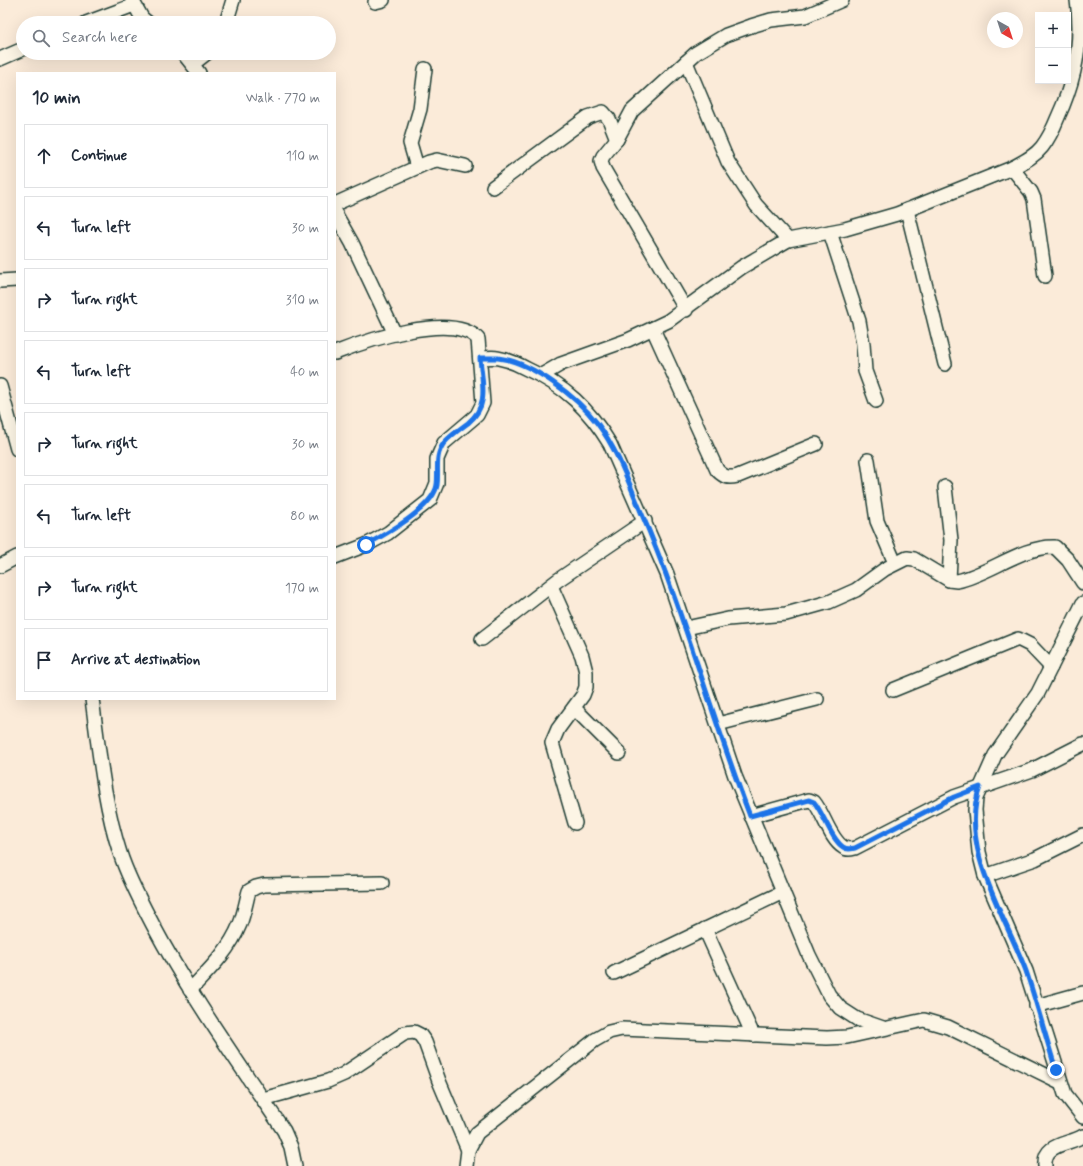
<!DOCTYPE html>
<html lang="en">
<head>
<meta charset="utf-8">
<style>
  :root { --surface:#fff; --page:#f2f2f3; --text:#1f2937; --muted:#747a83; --line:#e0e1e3 }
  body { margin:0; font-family:Mynerve,sans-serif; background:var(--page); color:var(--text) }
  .controls { position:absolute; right:12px; top:12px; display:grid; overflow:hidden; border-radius:0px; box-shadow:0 4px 16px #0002 }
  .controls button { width:36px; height:36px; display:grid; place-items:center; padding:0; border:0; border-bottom:1px solid var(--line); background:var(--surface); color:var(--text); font:20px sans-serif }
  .compass { position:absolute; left:987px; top:12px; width:36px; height:36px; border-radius:50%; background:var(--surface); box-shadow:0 4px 16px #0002; rotate:141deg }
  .stop { position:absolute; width:12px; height:12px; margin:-9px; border:3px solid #1a73e8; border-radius:50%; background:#fff }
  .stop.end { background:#1a73e8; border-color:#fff; box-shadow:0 1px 4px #0008 }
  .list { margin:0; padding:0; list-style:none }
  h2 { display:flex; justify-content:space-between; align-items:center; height:52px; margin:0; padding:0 16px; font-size:17px }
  h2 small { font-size:13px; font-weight:400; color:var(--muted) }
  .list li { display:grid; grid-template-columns:26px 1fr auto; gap:12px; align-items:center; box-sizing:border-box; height:64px; margin:0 8px 8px; padding:0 8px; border:1px solid var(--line); border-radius:0px }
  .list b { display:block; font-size:15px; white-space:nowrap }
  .list em { font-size:13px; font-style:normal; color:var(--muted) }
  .icon { flex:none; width:22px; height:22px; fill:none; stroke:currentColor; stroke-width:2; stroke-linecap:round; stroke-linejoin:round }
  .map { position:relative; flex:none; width:1083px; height:1166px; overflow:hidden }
  .search { position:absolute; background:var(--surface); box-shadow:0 4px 16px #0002; left:16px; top:16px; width:320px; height:44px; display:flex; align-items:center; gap:10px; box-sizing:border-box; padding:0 14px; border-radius:22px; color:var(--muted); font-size:15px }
  .panel { position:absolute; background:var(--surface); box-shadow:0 4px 16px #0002; left:16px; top:72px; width:320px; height:628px; border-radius:0px }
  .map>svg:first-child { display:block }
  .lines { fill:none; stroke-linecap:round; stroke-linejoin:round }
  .street-casing { stroke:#1f3d34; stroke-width:16 }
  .street { stroke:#fcf5e5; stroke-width:13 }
  .route { stroke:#1a73e8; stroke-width:5 }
</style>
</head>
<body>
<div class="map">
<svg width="1083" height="1166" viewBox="0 0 1083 1166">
  <rect width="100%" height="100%" fill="#fbebd9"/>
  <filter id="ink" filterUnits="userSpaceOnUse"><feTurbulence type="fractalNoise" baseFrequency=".025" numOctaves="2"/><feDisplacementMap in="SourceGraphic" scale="8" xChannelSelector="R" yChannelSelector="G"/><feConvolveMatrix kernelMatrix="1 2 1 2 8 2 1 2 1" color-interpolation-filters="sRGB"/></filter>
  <g filter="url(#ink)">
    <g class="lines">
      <defs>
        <g id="street">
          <polyline points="132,0 142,18 148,23"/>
          <polyline points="375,2 383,0"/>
          <polyline points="86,23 134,5"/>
          <polyline points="226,23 233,0"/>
          <polyline points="183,53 199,73"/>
          <polyline points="0,59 23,49"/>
          <polyline points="686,62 728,162 756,205 788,240"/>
          <polyline points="193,64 207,53"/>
          <polyline points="417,167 410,143 420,109 425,69"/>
          <polyline points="1012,168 1031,192 1034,199 1045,276"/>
          <polyline points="493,187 588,117 603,112 609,119 617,139"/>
          <polyline points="335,204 429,162 437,160 465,166"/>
          <polyline points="907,210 945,364"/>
          <polyline points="335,213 352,243 395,334"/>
          <polyline points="830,232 859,321 863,344 865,371 876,401"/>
          <polyline points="0,281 17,280"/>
          <polyline points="686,310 603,168 601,161 603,156 617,139 632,111 696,53 726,35 751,26 771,20 805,16 842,0"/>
          <path d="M653,329l64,141c8,8 12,8 21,6l78,-32"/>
          <path d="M335,353c30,-12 118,-42 143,-14l5,64 -6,12 -33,28 -7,16v24l-7,17 -42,33 -22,12 -31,12"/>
          <path d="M480,358c6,0 13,-1 18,0 11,2 20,6 29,11 38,17 62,40 83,75l57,130 68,202 74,179 20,40 11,13 17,11 26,9"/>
          <path d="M542,375l19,-11 67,-24 40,-19 74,-54 46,-27 57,-11 52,-15 115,-46c11,-6 22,-11 30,-21 7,-9 12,-20 16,-30 17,-37 25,-77 19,-117"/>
          <polyline points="0,386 17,449"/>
          <polyline points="868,460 877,521 895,563"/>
          <polyline points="945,487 951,540 949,580"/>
          <polyline points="0,566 17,557"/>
          <polyline points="551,586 582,656 586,672 586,687 583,695 558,729 552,743 575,823"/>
          <polyline points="1083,603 1038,693 995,755 976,798 975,810 979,852 985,876 1026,971 1065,1094 1083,1117"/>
          <path d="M686,628l42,-9 58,-5 43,-12 27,-12 29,-21 22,-11 7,1 35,21 8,1c33,-7 64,-35 98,-34l13,13 15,23"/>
          <polyline points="482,639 558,580 645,521"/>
          <polyline points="893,690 1018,639 1030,645 1051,667"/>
          <path d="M92,699c7,51 12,105 28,154 8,25 21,49 33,72 38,72 86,138 131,206l7,16 4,19"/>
          <polyline points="574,708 619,753"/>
          <polyline points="718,724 817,699"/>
          <path d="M751,816l58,-16 5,2c10,12 16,37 29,45 4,3 8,2 12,1l99,-51 78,-27 51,-26"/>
          <polyline points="985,876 1035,859 1083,835"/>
          <polyline points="705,929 753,1035"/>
          <polyline points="614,973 783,892"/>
          <path d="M190,990c20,-21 39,-39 50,-66 4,-10 6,-22 9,-33l7,-4 8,-2 118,-2"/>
          <polyline points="1036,1006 1083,993"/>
          <polyline points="263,1099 328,1081 344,1074 405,1033 414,1032 420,1035 425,1042 439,1081 468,1150"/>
          <polyline points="466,1166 468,1150 477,1133 595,1040 609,1032 622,1029 827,1038 847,1037 924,1020 948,1027 1060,1082"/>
          <path d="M1045,1166c-2,-23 23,-21 38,-30"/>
        </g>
      </defs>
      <!-- street casing -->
      <use href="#street" class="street-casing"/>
      <!-- street -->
      <use href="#street" class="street"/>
    </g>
  </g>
  <g class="lines" filter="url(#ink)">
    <!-- route -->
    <path class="route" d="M366,545c20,-11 67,-37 71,-60 2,-15 -3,-29 7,-42 6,-7 16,-14 24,-20 22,-18 14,-39 12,-65 6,0 12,0 18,0 34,4 79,39 99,65 20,26 32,60 44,89 43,99 70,204 109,304l59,-16 5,2c10,12 17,37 29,45 4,3 8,2 12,1l99,-51 26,-10c-22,60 26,130 46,184 11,33 20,67 30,99"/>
  </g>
</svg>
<div class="controls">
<button>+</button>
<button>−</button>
</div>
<svg class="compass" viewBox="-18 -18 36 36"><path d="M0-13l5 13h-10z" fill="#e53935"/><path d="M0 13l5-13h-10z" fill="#747a83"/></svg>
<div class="stop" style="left:366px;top:545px"></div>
<div class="stop end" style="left:1056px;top:1070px"></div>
<div class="search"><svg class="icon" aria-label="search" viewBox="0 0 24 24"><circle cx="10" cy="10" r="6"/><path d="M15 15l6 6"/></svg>Search here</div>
<section class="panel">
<h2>10 min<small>Walk · 770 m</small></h2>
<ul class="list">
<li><svg class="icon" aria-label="ahead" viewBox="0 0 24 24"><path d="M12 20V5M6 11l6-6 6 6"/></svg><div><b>Continue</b></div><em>110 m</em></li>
<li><svg class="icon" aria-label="left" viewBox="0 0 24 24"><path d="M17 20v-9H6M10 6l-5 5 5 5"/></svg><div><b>Turn left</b></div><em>30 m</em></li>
<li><svg class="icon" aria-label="right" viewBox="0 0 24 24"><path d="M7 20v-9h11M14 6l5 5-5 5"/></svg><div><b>Turn right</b></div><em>310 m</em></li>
<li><svg class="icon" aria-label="left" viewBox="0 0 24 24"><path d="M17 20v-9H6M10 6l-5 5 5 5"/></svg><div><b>Turn left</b></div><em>40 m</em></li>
<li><svg class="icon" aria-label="right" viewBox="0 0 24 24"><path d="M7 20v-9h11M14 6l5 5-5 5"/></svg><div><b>Turn right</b></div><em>30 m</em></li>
<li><svg class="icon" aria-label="left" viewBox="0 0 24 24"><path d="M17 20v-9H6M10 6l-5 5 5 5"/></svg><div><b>Turn left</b></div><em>80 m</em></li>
<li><svg class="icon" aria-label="right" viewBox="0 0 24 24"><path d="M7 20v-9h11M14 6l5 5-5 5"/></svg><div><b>Turn right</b></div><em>170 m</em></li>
<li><svg class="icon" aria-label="arrive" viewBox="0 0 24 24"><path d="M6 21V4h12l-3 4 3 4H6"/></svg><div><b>Arrive at destination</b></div></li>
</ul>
</section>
</div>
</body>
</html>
